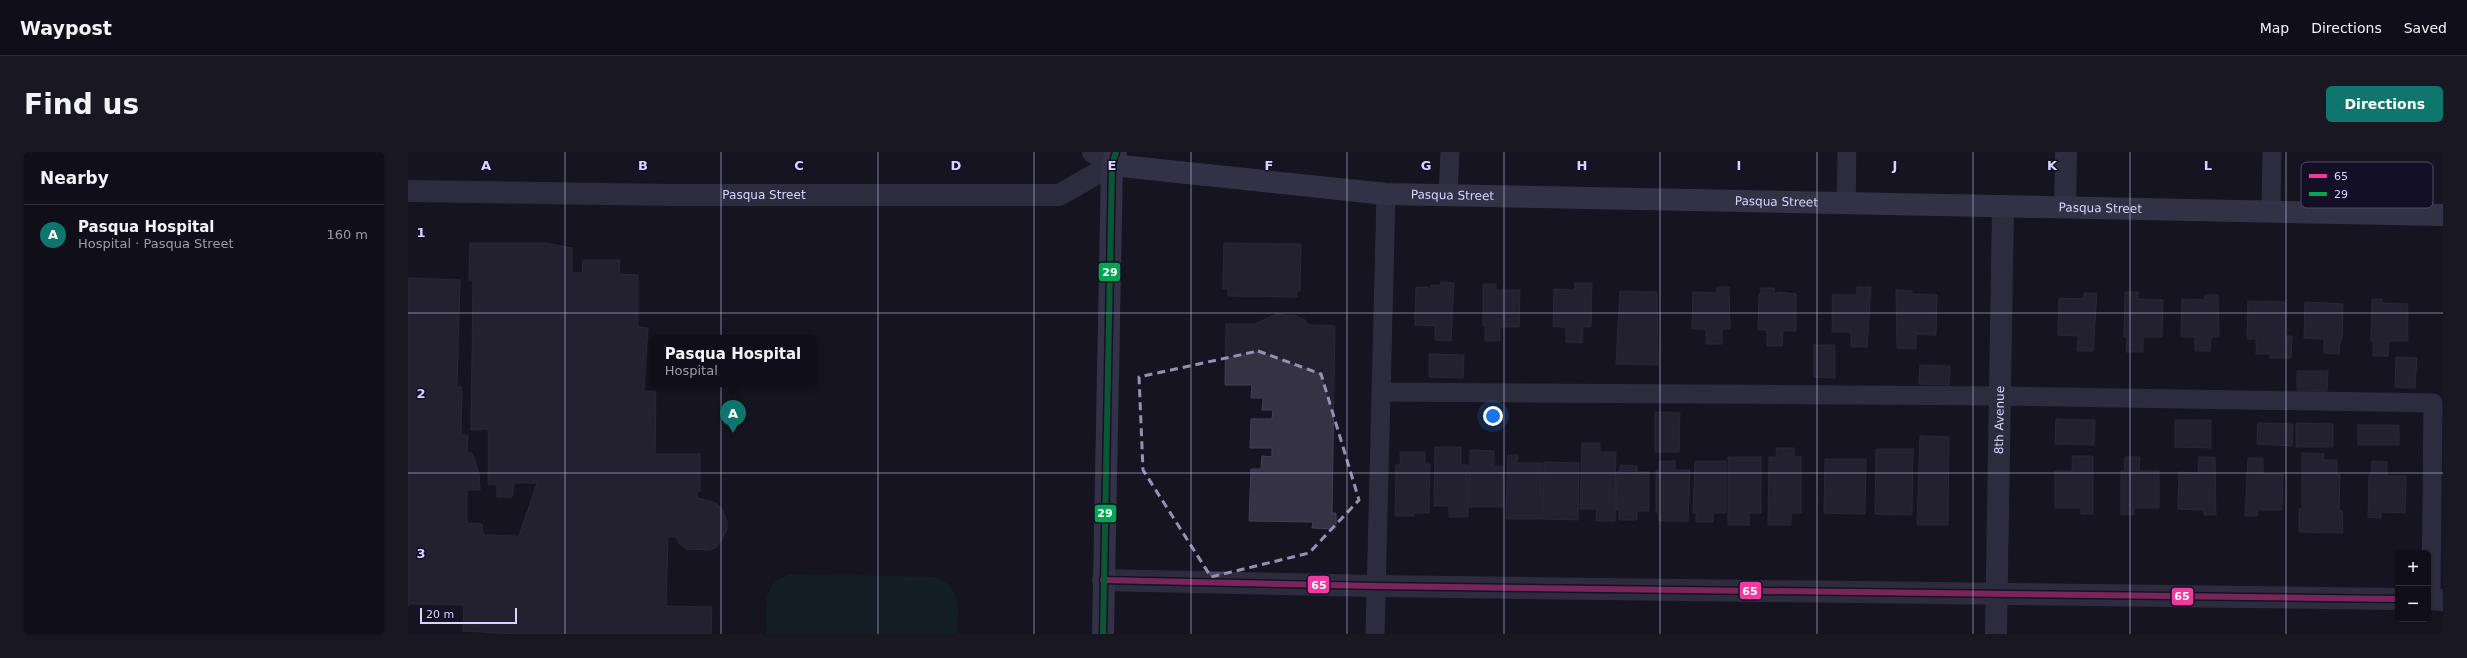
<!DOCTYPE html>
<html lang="en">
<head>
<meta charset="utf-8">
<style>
  :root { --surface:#100f19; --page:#191822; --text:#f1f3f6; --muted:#9c9ca2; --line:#302f38; --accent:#0f766e }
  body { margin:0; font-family:"DejaVu Sans",sans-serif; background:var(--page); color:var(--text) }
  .controls { position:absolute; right:12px; bottom:12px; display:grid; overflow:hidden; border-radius:6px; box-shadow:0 1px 3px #0004 }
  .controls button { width:36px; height:36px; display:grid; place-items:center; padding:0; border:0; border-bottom:1px solid var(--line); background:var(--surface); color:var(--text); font:20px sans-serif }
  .scale { position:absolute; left:12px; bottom:10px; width:97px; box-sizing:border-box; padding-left:4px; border:2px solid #d9d4ff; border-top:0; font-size:11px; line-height:14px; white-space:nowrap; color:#d9d4ff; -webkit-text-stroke:3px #130f26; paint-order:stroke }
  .you { position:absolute; left:1085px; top:264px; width:14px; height:14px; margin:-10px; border:3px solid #fff; border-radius:50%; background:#1a73e8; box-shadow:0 0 0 6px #1a73e833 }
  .badge { display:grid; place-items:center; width:26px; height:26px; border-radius:50%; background:var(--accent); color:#fff; font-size:13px; font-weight:700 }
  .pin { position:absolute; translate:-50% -33px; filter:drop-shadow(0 1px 2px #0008) }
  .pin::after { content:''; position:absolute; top:21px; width:14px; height:12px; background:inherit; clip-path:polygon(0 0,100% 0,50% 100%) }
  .popup { position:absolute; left:242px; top:183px; width:166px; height:52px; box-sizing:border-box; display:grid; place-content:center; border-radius:6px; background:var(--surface); filter:drop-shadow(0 1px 3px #0005); font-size:13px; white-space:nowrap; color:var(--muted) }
  .popup b { font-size:15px; color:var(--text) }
  .popup::after { content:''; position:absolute; left:50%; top:100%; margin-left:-8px; border:8px solid transparent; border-top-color:var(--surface) }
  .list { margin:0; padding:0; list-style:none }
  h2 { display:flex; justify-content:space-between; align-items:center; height:52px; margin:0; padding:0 16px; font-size:17px }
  h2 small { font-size:13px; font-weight:400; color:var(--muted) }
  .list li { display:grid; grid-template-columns:26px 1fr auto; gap:12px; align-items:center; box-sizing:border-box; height:60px; padding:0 16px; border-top:1px solid var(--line) }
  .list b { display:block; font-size:15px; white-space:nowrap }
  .list p { margin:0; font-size:13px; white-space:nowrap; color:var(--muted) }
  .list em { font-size:13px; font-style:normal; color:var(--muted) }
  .map { position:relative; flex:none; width:2035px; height:482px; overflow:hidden; border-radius:6px }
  header { display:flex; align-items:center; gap:24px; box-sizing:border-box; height:56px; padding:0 20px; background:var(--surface); border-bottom:1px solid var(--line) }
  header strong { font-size:19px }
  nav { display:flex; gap:22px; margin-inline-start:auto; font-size:14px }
  .intro { display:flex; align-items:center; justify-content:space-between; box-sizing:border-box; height:96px; padding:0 24px }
  h1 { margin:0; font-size:28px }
  .button { padding:10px 18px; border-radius:6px; background:var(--accent); color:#fff; font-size:14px; font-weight:700 }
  main { display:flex; gap:24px; padding:0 24px }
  aside { flex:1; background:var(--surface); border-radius:6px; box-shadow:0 1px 3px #0004 }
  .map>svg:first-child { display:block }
  .green { fill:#132c2d }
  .building { fill:#343243; stroke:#433f54 }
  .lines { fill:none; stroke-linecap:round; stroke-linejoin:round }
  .lane { stroke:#4a4962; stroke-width:19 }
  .street { stroke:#4a4962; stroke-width:22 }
  .secondary { stroke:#575674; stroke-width:22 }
  .bus-1-casing { stroke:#130f26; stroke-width:9 }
  .bus-2-casing { stroke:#130f26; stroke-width:9 }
  .bus-1 { stroke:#f13a9d; stroke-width:6 }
  .bus-2 { stroke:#00a651; stroke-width:6 }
  .marked { fill:none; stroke:#9591b1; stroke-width:3; stroke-dasharray:8 5; stroke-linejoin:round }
  .grid { fill:none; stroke:#d9d4ff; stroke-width:1; stroke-opacity:0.55 }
  .labels { text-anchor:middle; stroke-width:3; stroke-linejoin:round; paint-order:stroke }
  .street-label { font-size:12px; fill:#d9d4ff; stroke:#130f26 }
  .key { fill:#130f26; stroke:#4e4a67; stroke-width:1 }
  .key-label { font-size:11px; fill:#d9d4ff }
  .grid-label { font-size:13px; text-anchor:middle; font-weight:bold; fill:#d9d4ff; stroke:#130f26; stroke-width:3; stroke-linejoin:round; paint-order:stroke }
  .line-badge { stroke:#130f26; stroke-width:1.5 }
  .badge-label { font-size:11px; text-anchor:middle; font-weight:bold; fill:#fff }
</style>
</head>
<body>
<header>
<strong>Waypost</strong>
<nav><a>Map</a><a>Directions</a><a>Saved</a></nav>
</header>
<div class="intro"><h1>Find us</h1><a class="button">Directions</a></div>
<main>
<aside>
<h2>Nearby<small></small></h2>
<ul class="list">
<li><span class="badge">A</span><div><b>Pasqua Hospital</b><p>Hospital · Pasqua Street</p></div><em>160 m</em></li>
</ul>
</aside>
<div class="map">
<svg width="2035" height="482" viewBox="0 0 2035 482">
  <rect width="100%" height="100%" fill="#161421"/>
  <!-- green -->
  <path class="green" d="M388,422l138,3c29,10 24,31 23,57h-191c1,-27 -6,-57 30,-60z"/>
  <!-- building -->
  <g class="building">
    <polygon points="62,91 137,91 164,96 164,121 174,121 175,108 212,108 211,122 230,123 230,175 240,176 236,239 248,240 247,302 292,302 292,339 289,340 289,346 308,351 314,357 319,370 319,377 313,389 307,396 300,398 278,397 271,391 268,385 260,385 258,454 304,455 303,482 108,482 55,479 56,453 2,452 0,454 0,126 52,128 49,235 54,235 53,283 60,283 59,301 64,301 71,321 72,338 59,338 59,371 74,372 75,383 111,384 129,331 106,331 104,345 89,345 89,332 80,333 80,277 63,278 65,128 61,128"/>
    <polygon points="816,91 893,92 892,139 889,139 889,145 820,144 820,137 815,137"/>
    <polygon points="1033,130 1046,131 1043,189 1027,188 1027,174 1007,173 1008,135 1023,136 1023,133 1033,133"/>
    <polygon points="1167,131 1184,131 1183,175 1175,175 1174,191 1158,190 1158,175 1145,175 1146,137 1167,138"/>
    <polygon points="1075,132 1088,132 1088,138 1112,138 1111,175 1092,175 1092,189 1077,189 1077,174 1075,174"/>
    <polygon points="1309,135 1321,135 1322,177 1314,177 1314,192 1298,192 1298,177 1284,177 1285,140 1309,141"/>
    <polygon points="1449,135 1463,135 1459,195 1443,195 1443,180 1424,180 1424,143 1449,143"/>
    <polygon points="1353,136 1366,136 1366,142 1371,140 1388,142 1388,179 1375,179 1374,194 1359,194 1359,178 1350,178 1351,142 1353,142"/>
    <polygon points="1488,138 1504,139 1504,142 1529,143 1528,183 1508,182 1508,197 1489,196"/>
    <polygon points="1212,139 1249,140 1250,213 1208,212"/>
    <polygon points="1717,140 1730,140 1730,147 1755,148 1754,185 1735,185 1735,200 1718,200 1719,185 1716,185"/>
    <polygon points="1676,141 1689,141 1685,199 1669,199 1670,184 1650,183 1651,146 1676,147"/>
    <polygon points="1797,143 1810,143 1811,185 1803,185 1802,199 1787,199 1787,185 1773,185 1774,147 1797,148"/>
    <polygon points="1964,147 1974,147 1974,151 2000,152 2000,189 1981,189 1980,204 1965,204 1965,189 1963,188"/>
    <polygon points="1840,149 1878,150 1877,184 1884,184 1883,206 1862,206 1862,202 1848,202 1848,187 1839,187"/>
    <polygon points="1897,150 1935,152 1934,188 1932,188 1931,202 1916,201 1916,187 1896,186"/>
    <polygon points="868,162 888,164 897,168 901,173 927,174 924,361 928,361 928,377 904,376 905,370 841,369 843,317 853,317 854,304 864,305 864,296 842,296 843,267 864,267 865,258 854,258 855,246 843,246 844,233 817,233 818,172 847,172"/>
    <polygon points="1406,193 1427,193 1427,226 1406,225"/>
    <polygon points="1021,202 1056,203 1055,226 1021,225"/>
    <polygon points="1988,205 2009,206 2007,236 1987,235"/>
    <polygon points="1512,213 1542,214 1541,233 1511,232"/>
    <polygon points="1889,219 1920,219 1919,239 1889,238"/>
    <polygon points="1247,260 1272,261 1271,300 1247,300"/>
    <polygon points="1648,267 1687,268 1686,293 1647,292"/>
    <polygon points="1767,268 1803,268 1803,296 1767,295"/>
    <polygon points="1850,271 1885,272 1884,294 1849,292"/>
    <polygon points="1888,271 1925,272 1925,295 1888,295"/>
    <rect x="1950" y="273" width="41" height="20"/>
    <polygon points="1512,284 1541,285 1540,373 1509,373"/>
    <polygon points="1174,291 1192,291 1192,300 1208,300 1207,369 1188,369 1189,357 1172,357"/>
    <polygon points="1027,295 1053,295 1053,313 1060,313 1060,365 1041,365 1041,354 1026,354"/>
    <polygon points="1368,296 1386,296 1386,305 1393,305 1393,361 1383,361 1383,373 1360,373 1361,305 1368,305"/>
    <polygon points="1468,297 1505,297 1504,363 1467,362"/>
    <polygon points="1062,298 1086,299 1086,314 1095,314 1095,355 1061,355"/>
    <polygon points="992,300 1017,300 1017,312 1022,312 1021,361 1006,361 1006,364 987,364 988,313 992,313"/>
    <polygon points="1894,301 1916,302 1915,308 1929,308 1929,322 1932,323 1931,359 1934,359 1935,381 1891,380 1891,357 1894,357"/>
    <polygon points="1100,303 1110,303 1109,311 1134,311 1134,367 1098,367"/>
    <polygon points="1664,304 1685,304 1685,362 1673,362 1673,356 1647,356 1647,319 1664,319"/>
    <polygon points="1320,305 1353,305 1353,361 1341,361 1341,373 1320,373"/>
    <polygon points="1717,305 1732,305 1731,319 1751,319 1751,356 1726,356 1726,363 1713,363 1713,319 1716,319"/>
    <polygon points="1791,305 1807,305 1808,363 1796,363 1796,358 1770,357 1771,320 1790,321"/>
    <polygon points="1840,306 1855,306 1855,322 1875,322 1874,358 1850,358 1849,364 1837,364"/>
    <polygon points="1417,307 1458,307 1457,362 1416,361"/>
    <polygon points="1251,309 1267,309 1267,318 1282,318 1280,369 1251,369 1250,360 1248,360 1248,318 1251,318"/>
    <polygon points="1287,309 1318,309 1318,361 1305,361 1305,370 1288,370 1288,361 1285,361"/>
    <polygon points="1964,309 1979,310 1979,324 1998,324 1997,361 1973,360 1973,366 1960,365 1961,323 1963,323"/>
    <polygon points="1136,310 1171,311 1170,368 1135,367"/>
    <polygon points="1212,313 1229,314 1229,320 1241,320 1241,359 1229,359 1229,368 1211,368 1211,358 1208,358 1209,320 1211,320"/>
  </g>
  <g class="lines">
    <!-- lane -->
    <g class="lane">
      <polyline points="1040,43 1042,0"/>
      <polyline points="1438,52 1439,0"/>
      <polyline points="1863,58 1864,0"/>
      <polyline points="974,240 1592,244 2025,251 2023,447"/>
      <polyline points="967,482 978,42"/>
    </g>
    <!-- street -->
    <g class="street">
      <path id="s1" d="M0,39l265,4h386l53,-30 -19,-13"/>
      <polyline points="1657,55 1658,0"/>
      <polyline points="695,428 968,434 1990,447"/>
      <polyline points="2020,447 2035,448"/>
      <path id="s2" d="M1588,482l7,-428"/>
    </g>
    <!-- secondary -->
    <g class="secondary">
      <path id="s3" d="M704,13l274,29 1057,21"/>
      <polyline points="695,482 704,13 708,0"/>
    </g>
    <defs>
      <polyline id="bus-1" points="695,428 968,434 1990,447"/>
      <polyline id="bus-2" points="695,482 704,13 708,0"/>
    </defs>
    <!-- bus-1 casing -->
    <use href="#bus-1" class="bus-1-casing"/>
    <!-- bus-2 casing -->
    <use href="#bus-2" class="bus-2-casing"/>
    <!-- bus-1 -->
    <use href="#bus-1" class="bus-1"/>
    <!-- bus-2 -->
    <use href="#bus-2" class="bus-2"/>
  </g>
  <!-- marked area -->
  <path d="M0 0H2035V482H0ZM850,199l63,23 38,126 -50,53 -98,24 -68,-107 -4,-93z" fill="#161421" fill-opacity=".55" fill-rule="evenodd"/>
  <path class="marked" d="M850,199l63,23 38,126 -50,53 -98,24 -68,-107 -4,-93z"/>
  <!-- grid -->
  <path class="grid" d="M157,0v482M313,0v482M470,0v482M626,0v482M783,0v482M939,0v482M1096,0v482M1252,0v482M1409,0v482M1565,0v482M1722,0v482M1878,0v482M0,161h2035M0,321h2035"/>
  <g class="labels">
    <!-- street labels -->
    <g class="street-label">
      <text dy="4" stroke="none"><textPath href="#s1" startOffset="356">Pasqua Street</textPath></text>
      <text dy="4" stroke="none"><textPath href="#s3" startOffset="342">Pasqua Street</textPath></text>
      <text dy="4" stroke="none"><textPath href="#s3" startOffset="666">Pasqua Street</textPath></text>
      <text dy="4" stroke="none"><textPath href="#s3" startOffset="990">Pasqua Street</textPath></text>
      <text dy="4" stroke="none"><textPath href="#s2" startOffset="214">8th Avenue</textPath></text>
    </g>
  </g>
  <!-- legend -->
  <rect x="1893" y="10" width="132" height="46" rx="6" class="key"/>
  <rect x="1901" y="22" width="18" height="4" fill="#f13a9d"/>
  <rect x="1901" y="40" width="18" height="4" fill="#00a651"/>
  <g class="key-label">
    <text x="1926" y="28">65</text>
    <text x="1926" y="46">29</text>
  </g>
  <g class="grid-label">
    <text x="78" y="18">A</text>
    <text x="235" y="18">B</text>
    <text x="391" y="18">C</text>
    <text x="548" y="18">D</text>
    <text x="704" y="18">E</text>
    <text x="861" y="18">F</text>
    <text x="1018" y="18">G</text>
    <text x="1174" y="18">H</text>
    <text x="1331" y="18">I</text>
    <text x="1487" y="18">J</text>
    <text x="1644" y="18">K</text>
    <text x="1800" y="18">L</text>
    <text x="13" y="85">1</text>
    <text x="13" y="246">2</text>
    <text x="13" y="406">3</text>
  </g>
  <g class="line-badge">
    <rect x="690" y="110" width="23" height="20" rx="4" fill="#00a651"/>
    <rect x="686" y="352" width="23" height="19" rx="4" fill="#00a651"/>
    <rect x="899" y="423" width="23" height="19" rx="4" fill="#f13a9d"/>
    <rect x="1331" y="429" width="23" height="19" rx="4" fill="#f13a9d"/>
    <rect x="1763" y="435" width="23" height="19" rx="4" fill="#f13a9d"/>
  </g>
  <g class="badge-label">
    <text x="702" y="124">29</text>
    <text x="697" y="365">29</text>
    <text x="911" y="437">65</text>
    <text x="1342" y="443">65</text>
    <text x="1774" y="448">65</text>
  </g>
</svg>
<div class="controls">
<button>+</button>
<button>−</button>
</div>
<div class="scale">20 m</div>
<div class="you"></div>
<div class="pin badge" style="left:325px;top:281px">A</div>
<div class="popup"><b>Pasqua Hospital</b>Hospital</div>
</div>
</main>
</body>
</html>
